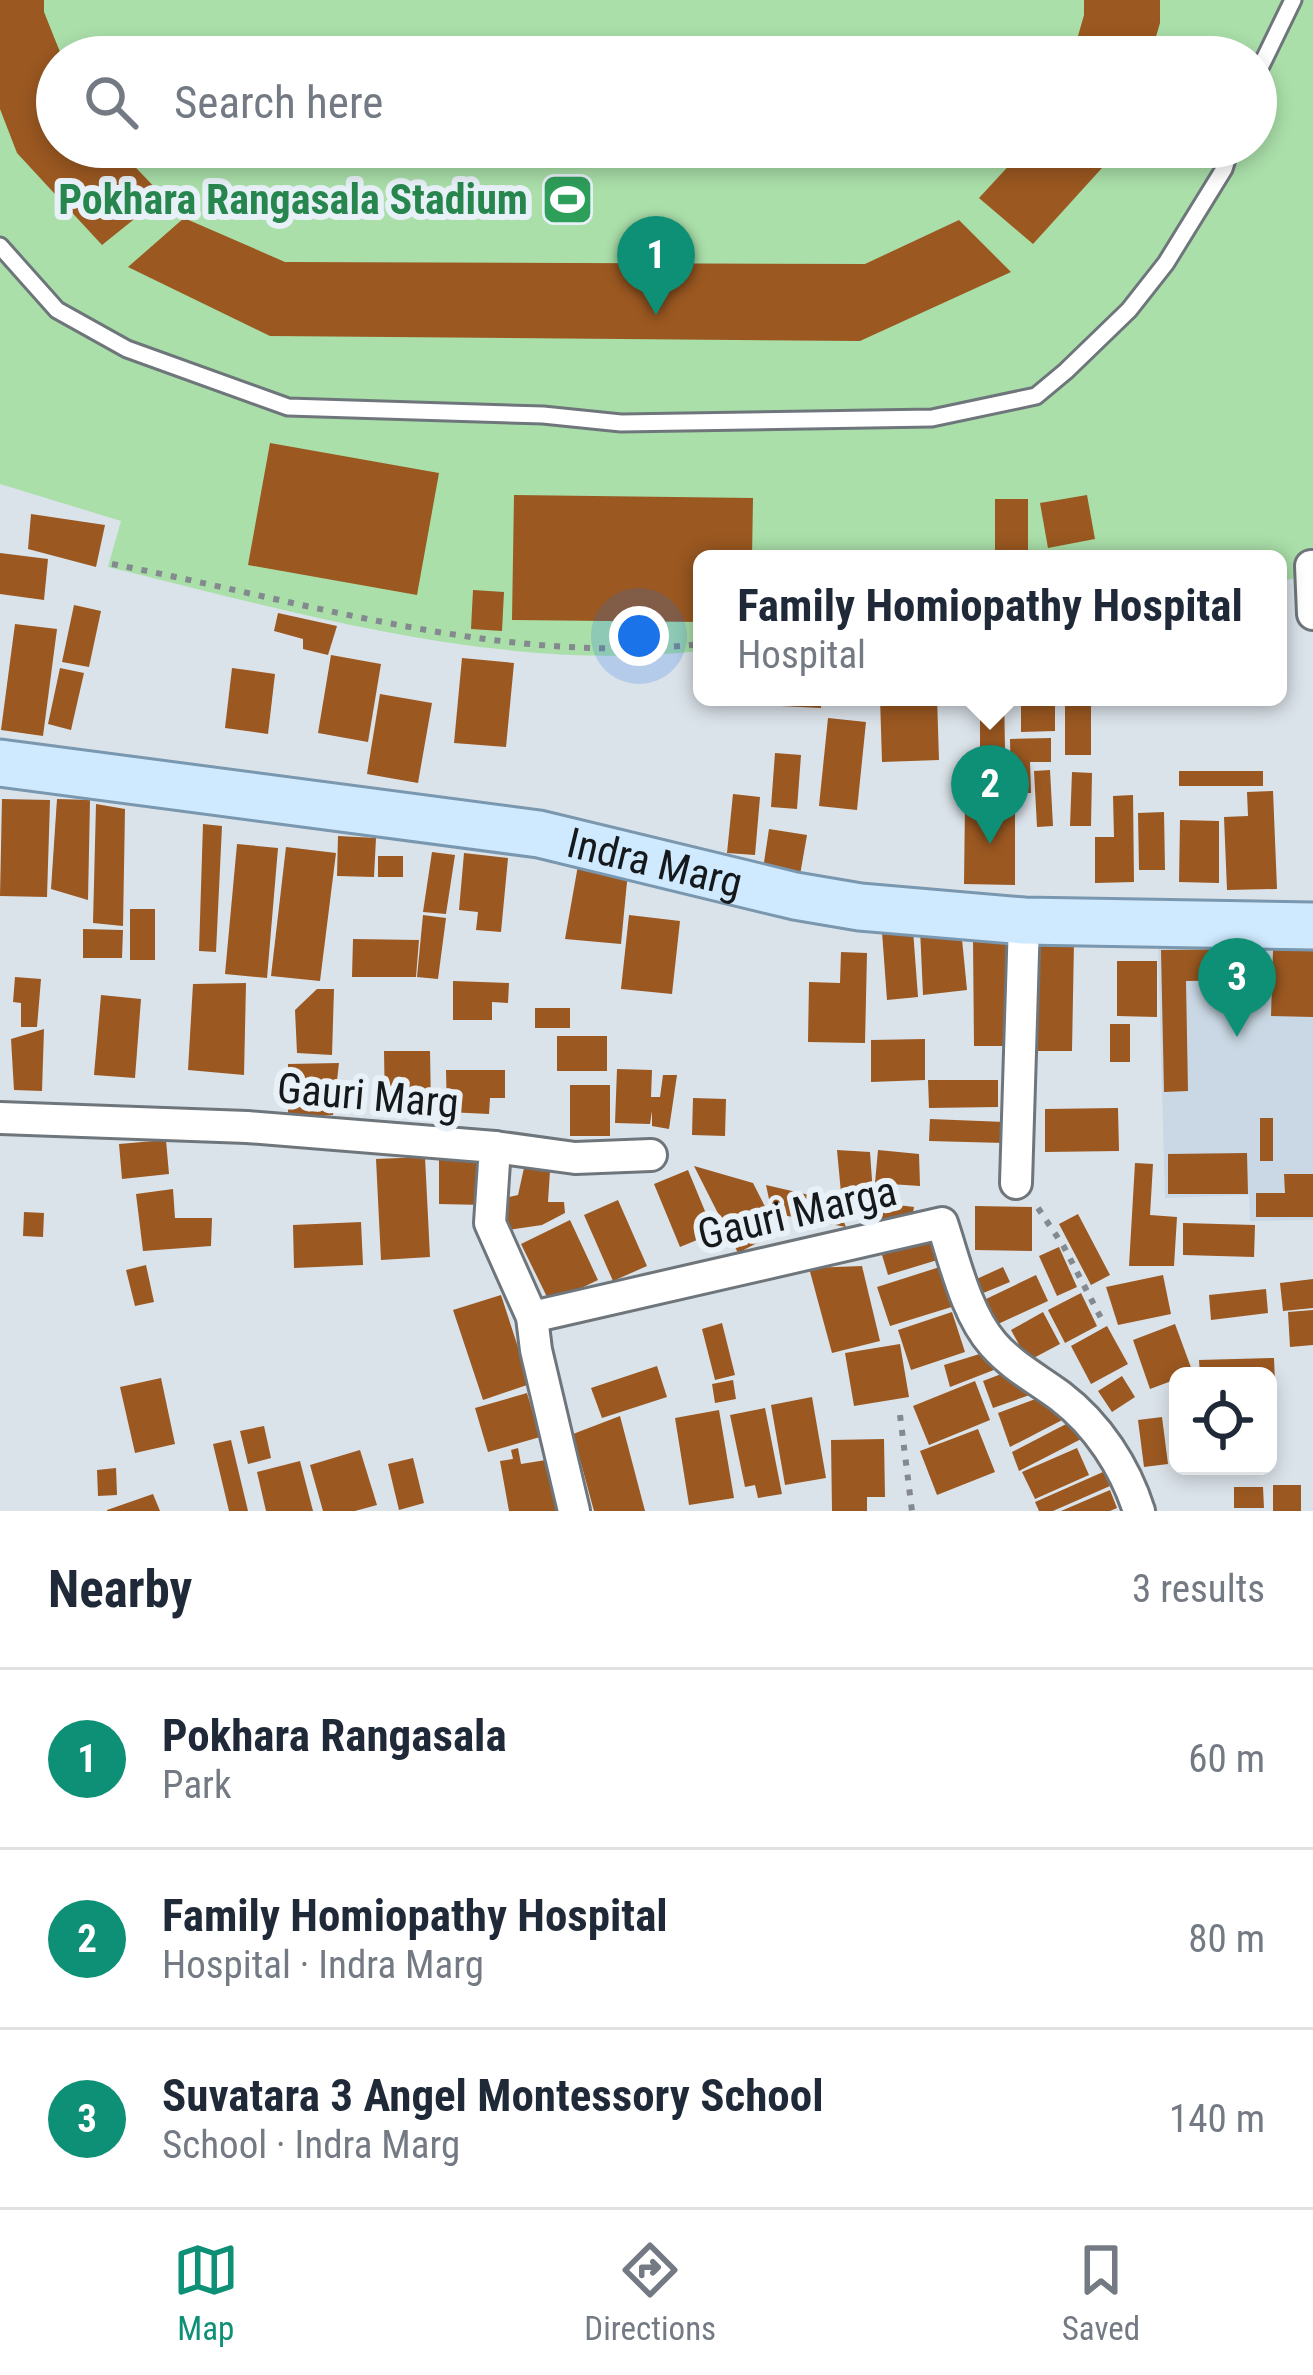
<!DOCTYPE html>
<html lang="en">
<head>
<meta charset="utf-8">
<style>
  :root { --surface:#fff; --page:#f2f2f3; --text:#1f2937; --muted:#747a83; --line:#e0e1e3; --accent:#0e9077 }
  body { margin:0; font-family:"Roboto Condensed",sans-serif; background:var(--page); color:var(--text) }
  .controls { position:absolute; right:36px; bottom:36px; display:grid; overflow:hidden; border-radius:18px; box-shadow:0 6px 18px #0003 }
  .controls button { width:108px; height:108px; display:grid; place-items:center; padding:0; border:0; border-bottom:3px solid var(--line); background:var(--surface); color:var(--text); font:60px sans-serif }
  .you { position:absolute; left:639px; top:636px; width:42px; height:42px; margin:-30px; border:9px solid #fff; border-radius:50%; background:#1a73e8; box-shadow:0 0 0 18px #1a73e833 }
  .badge { display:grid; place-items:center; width:78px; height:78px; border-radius:50%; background:var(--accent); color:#fff; font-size:39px; font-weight:700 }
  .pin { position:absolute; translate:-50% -99px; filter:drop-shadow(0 3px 6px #0008) }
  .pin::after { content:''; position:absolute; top:63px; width:42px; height:36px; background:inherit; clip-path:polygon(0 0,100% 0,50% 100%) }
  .popup { position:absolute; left:693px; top:550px; width:594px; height:156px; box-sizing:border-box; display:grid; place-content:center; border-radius:18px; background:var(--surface); filter:drop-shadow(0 3px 9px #0005); font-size:39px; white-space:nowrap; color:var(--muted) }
  .popup b { font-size:45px; color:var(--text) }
  .popup::after { content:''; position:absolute; left:50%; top:100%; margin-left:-24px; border:24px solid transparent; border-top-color:var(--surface) }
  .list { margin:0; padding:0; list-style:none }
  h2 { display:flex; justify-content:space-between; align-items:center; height:156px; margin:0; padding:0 48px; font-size:51px }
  h2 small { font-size:39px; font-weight:400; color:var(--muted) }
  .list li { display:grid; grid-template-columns:78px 1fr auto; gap:36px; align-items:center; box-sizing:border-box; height:180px; padding:0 48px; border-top:3px solid var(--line) }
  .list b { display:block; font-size:45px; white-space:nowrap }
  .list p { margin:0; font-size:39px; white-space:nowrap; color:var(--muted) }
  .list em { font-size:39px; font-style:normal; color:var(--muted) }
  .icon { flex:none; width:66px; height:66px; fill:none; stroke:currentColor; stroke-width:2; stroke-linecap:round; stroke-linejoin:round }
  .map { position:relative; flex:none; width:1313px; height:1511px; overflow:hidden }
  .search { position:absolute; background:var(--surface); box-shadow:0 6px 18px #0003; left:36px; right:36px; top:36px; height:132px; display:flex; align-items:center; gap:30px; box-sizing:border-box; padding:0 42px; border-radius:66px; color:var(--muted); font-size:45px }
  .sheet { height:696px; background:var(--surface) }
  nav { display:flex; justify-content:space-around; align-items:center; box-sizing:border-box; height:168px; border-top:3px solid var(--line); background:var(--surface); font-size:33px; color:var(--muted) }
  nav a { display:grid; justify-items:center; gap:6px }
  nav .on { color:var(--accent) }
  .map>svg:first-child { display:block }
  .built { fill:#c9d8e4 }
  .green { fill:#aadfa9; fill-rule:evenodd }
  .building { fill:#9b5821 }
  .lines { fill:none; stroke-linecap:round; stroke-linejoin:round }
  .service-casing { stroke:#6e767c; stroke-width:21 }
  .minor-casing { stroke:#6e767c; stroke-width:36 }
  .primary-casing { stroke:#7997af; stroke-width:51 }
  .path { stroke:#83898e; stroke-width:6; stroke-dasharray:6 9; stroke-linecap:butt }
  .service { stroke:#fff; stroke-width:15 }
  .minor { stroke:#fff; stroke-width:30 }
  .primary { stroke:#cfe9fe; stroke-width:45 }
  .labels { text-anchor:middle; stroke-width:12; stroke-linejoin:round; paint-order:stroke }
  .leisure-label { font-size:42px; font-weight:bold; fill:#27864d; stroke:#e8f1f7; text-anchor:end }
  .street-label { font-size:42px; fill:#16191b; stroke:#e8f1f7 }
</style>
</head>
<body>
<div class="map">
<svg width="1313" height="1511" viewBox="0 0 1313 1511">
  <rect width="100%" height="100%" fill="#dbe3ea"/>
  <!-- built -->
  <polygon class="built" points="1313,943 1313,1220 1250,1221 1249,1195 1165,1198 1158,947"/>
  <!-- green -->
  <path class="green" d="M0,0h1313v574l-35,8v-23h-576v92c-202,22 -400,-37 -594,-84l13,-46 -121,-37zM57,57h1199v90h-1199z"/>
  <!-- building -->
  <g class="building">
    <polygon points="0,0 44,0 44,12 62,57 57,57 57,147 116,147 163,196 102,245 17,153 0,109"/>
    <polygon points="1084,0 1160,0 1160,23 1150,57 1072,57 1084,15"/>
    <polygon points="1026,147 1121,147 1033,244 979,198"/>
    <polygon points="184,218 285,262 865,264 959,220 1011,272 860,341 270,336 128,267"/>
    <polygon points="270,443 439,473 417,595 248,565"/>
    <polygon points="514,495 753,498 752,559 702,559 702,622 512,620"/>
    <polygon points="1087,495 1095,539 1048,548 1040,503"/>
    <rect x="995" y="499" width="33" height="60"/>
    <polygon points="31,514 105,525 96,567 28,549"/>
    <polygon points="0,553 48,559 44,600 0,594"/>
    <polygon points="473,590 504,592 502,631 471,629"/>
    <polygon points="74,605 101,611 89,667 62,662"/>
    <polygon points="278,613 337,626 328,655 303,649 303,639 274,631"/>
    <polygon points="15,624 57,629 43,736 1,730"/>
    <polygon points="331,655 381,664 368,742 318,733"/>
    <polygon points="462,658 514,663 506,747 454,743"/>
    <polygon points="60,668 84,673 71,730 48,724"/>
    <polygon points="232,668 275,674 268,734 225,728"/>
    <polygon points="380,694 432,703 418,783 367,774"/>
    <polygon points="782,697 821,697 821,708 781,706"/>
    <polygon points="880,697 937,697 939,760 882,762"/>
    <polygon points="980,697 1004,697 1005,748 980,748"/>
    <polygon points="1021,697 1055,697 1055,731 1021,732"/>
    <rect x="1065" y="697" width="26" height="58"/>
    <polygon points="828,718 866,722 857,810 819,806"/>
    <polygon points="1051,738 1051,762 1030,762 1031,793 1011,793 1010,739"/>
    <polygon points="775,753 801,755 797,809 771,807"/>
    <polygon points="1050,770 1053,826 1037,827 1034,771"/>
    <rect x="1179" y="771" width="84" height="15"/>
    <polygon points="1072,772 1092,773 1091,826 1070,826"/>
    <polygon points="1273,791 1277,889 1227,890 1224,817 1248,816 1247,792"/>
    <polygon points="733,794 760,797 755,855 727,853"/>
    <polygon points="1133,795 1134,882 1095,883 1095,837 1114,837 1113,796"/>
    <polygon points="2,799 50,800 47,897 0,896"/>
    <polygon points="57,799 90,800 88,900 51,889"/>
    <polygon points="965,803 1015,804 1015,885 964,884"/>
    <polygon points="96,804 125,809 123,926 93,923"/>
    <polygon points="1164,812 1165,870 1139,870 1138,813"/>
    <polygon points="1180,820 1219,821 1219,883 1179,882"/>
    <polygon points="203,824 222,826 216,952 199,951"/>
    <polygon points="769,829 807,835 800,875 763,869"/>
    <polygon points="338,836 376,838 374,877 337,876"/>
    <polygon points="237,844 278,848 267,978 225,974"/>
    <polygon points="286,847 336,853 320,981 271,976"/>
    <polygon points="432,852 455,855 446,914 423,912"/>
    <polygon points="464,853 508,858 501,932 476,930 478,912 459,910"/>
    <polygon points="580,854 629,861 621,944 565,939"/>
    <rect x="378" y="856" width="25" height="21"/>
    <rect x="130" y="909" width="25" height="51"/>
    <polygon points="423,915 446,918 438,979 417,977"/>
    <polygon points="629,915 680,921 672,994 621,989"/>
    <polygon points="83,929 123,930 122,958 83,958"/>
    <polygon points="920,929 961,929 967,990 923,995"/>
    <polygon points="913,930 918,997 887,1000 882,932"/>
    <polygon points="353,939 419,940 416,977 352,977"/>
    <polygon points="973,940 1006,940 1008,1046 974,1046"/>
    <polygon points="1027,941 1074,942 1072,1051 1025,1051"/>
    <polygon points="1243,949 1244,980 1186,981 1188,1091 1164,1092 1161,950"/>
    <polygon points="1273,950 1313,951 1313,1017 1271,1016"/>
    <polygon points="841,952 867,953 865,1043 808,1042 809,982 840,983"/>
    <polygon points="1117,961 1157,961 1157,1017 1117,1016"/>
    <polygon points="15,977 41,979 37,1027 21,1027 21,1003 13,1002"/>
    <polygon points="453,981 509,983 508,1003 492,1002 492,1020 453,1020"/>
    <polygon points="246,983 244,1075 188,1070 193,984"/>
    <polygon points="317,989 334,989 332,1055 297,1053 295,1010"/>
    <polygon points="101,995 141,999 135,1078 94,1075"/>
    <rect x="535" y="1008" width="35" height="20"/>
    <rect x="1110" y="1024" width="20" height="38"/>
    <polygon points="44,1029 42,1091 14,1090 11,1039"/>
    <rect x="557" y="1036" width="50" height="35"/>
    <polygon points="925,1039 925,1080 871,1082 871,1040"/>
    <polygon points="384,1051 430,1051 431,1107 385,1108"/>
    <polygon points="339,1063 333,1115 288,1118 288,1064"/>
    <polygon points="617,1069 652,1070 651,1097 660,1097 663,1075 677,1075 669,1129 652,1126 652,1111 650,1124 615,1123"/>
    <polygon points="446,1070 505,1070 505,1098 490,1098 489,1114 447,1112"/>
    <polygon points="928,1080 998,1080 998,1107 929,1108"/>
    <rect x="570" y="1085" width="40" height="51"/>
    <polygon points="693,1098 726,1099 725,1136 692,1135"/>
    <polygon points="1118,1108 1119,1151 1045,1152 1045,1109"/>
    <rect x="1260" y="1118" width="13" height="43"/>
    <polygon points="930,1119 1005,1122 1005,1143 929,1141"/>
    <polygon points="166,1140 169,1174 122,1179 119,1144"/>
    <polygon points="837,1150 870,1152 873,1194 841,1193"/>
    <polygon points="878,1150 919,1154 920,1186 875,1183"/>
    <polygon points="1247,1153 1248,1194 1168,1194 1168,1154"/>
    <polygon points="425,1157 430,1257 381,1260 376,1159"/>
    <polygon points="439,1160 485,1160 484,1205 439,1204"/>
    <polygon points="1135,1163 1153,1164 1150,1215 1177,1217 1174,1266 1129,1266"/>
    <polygon points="694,1166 753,1183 778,1232 738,1253"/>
    <polygon points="524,1168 550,1171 548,1202 564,1202 565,1213 542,1225 501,1231 500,1199 518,1195"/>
    <polygon points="688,1170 714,1233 680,1247 654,1184"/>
    <polygon points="1284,1174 1313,1174 1313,1217 1256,1217 1256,1193 1285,1193"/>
    <polygon points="766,1185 835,1201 846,1227 772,1213"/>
    <polygon points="173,1189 175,1218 212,1218 211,1246 143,1251 136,1194"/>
    <polygon points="850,1199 914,1207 911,1224 864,1228"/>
    <polygon points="618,1200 647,1266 613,1281 584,1215"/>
    <polygon points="975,1206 1032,1207 1032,1251 975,1250"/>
    <polygon points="24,1212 44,1213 43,1237 23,1236"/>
    <polygon points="1078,1214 1110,1275 1091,1285 1059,1224"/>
    <polygon points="570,1220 598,1280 550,1303 521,1244"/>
    <polygon points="361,1222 363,1265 294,1268 293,1225"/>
    <polygon points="1183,1223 1255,1225 1254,1257 1183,1255"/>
    <polygon points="938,1238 944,1258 888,1275 882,1255"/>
    <polygon points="1059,1247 1077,1287 1057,1296 1039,1256"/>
    <polygon points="146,1265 154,1302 135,1306 126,1270"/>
    <polygon points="946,1265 958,1305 890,1326 877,1287"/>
    <polygon points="862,1266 880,1341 832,1353 809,1268"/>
    <polygon points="1003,1267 1010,1282 976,1296 970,1282"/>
    <polygon points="1036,1275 1048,1301 998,1324 986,1299"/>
    <polygon points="1163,1275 1171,1314 1118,1325 1106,1287"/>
    <polygon points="1313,1279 1313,1308 1283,1311 1280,1283"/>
    <polygon points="1266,1289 1268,1313 1211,1320 1209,1295"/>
    <polygon points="1081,1293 1097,1326 1065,1343 1048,1310"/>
    <polygon points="501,1295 530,1384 483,1400 453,1310"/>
    <polygon points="1313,1310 1313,1345 1290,1347 1288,1312"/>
    <polygon points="952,1312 965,1352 911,1370 898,1330"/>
    <polygon points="1043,1312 1060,1344 1028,1361 1011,1330"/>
    <polygon points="722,1323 735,1375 715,1380 702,1329"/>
    <polygon points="1175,1324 1193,1373 1150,1389 1133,1340"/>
    <polygon points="1107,1326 1128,1364 1091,1384 1071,1346"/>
    <polygon points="900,1344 909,1397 854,1406 845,1353"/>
    <polygon points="986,1352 999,1368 950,1387 944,1365"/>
    <polygon points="1274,1358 1276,1407 1268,1407 1268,1376 1200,1376 1199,1360"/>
    <polygon points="657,1366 667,1397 602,1418 591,1388"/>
    <polygon points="1009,1371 1041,1391 993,1408 983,1381"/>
    <polygon points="1122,1376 1135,1397 1112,1412 1098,1391"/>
    <polygon points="161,1378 175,1444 135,1453 120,1387"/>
    <polygon points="733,1380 736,1399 715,1403 712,1384"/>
    <polygon points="975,1381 990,1420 929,1445 913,1406"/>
    <polygon points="527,1393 540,1437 488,1452 475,1408"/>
    <polygon points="1046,1395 1068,1417 1010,1447 998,1413"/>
    <polygon points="812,1397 826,1478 785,1485 771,1405"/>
    <polygon points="765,1408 782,1494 758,1498 755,1485 745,1487 730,1415"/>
    <polygon points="719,1410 734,1498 689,1505 675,1418"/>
    <polygon points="620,1416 645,1511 594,1511 573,1434"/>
    <polygon points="1162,1417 1168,1464 1144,1467 1138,1420"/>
    <polygon points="1068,1423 1085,1437 1019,1471 1012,1452"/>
    <polygon points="264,1426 271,1458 248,1464 240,1431"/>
    <polygon points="978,1429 995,1472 937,1495 920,1451"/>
    <polygon points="884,1439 885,1497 867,1497 867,1511 832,1511 831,1440"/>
    <polygon points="231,1440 248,1511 229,1511 213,1444"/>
    <polygon points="518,1448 521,1464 546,1460 556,1511 509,1511 500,1461 513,1459 511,1450"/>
    <polygon points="1077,1448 1089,1475 1035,1499 1022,1472"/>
    <polygon points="360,1450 377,1505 355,1511 323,1511 310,1465"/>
    <polygon points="413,1458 424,1503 399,1510 388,1464"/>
    <polygon points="300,1461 313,1511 266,1511 257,1472"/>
    <polygon points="116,1468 117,1495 98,1496 97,1470"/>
    <polygon points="1103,1472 1110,1486 1053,1511 1039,1511 1035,1502"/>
    <rect x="1273" y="1485" width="28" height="26"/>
    <polygon points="1234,1487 1263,1487 1264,1508 1234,1508"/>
    <polygon points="1110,1490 1117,1508 1110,1511 1061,1511"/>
    <polygon points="153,1494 160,1511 107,1511 107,1510"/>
  </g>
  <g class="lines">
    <defs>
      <g id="service">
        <polyline points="1256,76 1293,0"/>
        <polyline points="0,246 57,310 127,349 288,407 543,415 621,423 932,418 1036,396 1066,371 1129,310 1166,263 1224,169 1231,147"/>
      </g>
      <g id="minor">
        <polyline points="1311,566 1313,614"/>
        <polyline points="0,1118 247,1127 495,1147 490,1223 532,1317 536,1350 574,1511"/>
        <polyline points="495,1147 575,1158 651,1155"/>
        <polyline points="1016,1183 1024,921"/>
        <path d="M532,1317l410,-94c13,39 24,90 51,121 19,22 44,35 67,52 38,29 65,71 79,115"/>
      </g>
      <g id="primary">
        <path id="s1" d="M0,763l539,71 256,62 65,11 164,14 289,5"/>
      </g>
    </defs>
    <!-- service casing -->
    <use href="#service" class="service-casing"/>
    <!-- minor casing -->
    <use href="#minor" class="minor-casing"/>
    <!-- primary casing -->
    <use href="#primary" class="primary-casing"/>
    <!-- path -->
    <g class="path">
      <path d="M112,564c193,37 391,102 590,80"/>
      <polyline points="1038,1208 1064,1247 1102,1320"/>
      <polyline points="900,1415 912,1511"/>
    </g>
    <!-- service -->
    <use href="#service" class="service"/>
    <!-- minor -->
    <use href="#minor" class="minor"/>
    <!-- primary -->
    <use href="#primary" class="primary"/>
  </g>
  <!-- icons -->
  <defs>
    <symbol id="stadium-square" viewBox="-11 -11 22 22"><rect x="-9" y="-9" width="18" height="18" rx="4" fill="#2e9e5b" stroke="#e8f1f7"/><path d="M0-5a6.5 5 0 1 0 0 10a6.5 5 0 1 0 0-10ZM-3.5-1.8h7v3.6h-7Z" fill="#fff"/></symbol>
  </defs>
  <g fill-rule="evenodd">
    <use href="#stadium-square" x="538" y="170" width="59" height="59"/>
  </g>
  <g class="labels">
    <!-- leisure labels -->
    <g class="leisure-label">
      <text x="528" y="214">Pokhara Rangasala Stadium</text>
    </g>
    <!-- street labels -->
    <g class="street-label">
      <text dy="15" stroke="none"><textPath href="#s1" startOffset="663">Indra Marg</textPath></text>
      <text transform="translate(368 1095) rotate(5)" y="15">Gauri Marg</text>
      <text transform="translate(797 1212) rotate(-13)" y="15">Gauri Marga</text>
    </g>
  </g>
</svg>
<div class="controls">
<button><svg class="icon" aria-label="locate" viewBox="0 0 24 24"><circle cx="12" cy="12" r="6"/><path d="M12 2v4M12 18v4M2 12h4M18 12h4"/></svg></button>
</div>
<div class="you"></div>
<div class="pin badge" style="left:656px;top:315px">1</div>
<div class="pin badge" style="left:990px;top:844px">2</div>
<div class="popup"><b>Family Homiopathy Hospital</b>Hospital</div>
<div class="pin badge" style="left:1237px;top:1037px">3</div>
<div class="search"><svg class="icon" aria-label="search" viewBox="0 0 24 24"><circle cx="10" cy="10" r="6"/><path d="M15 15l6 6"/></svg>Search here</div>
</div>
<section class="sheet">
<h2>Nearby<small>3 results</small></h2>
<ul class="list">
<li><span class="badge">1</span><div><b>Pokhara Rangasala</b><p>Park</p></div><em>60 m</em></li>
<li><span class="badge">2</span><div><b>Family Homiopathy Hospital</b><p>Hospital · Indra Marg</p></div><em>80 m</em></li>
<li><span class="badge">3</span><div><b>Suvatara 3 Angel Montessory School</b><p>School · Indra Marg</p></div><em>140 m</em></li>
</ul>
</section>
<nav>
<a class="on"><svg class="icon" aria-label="map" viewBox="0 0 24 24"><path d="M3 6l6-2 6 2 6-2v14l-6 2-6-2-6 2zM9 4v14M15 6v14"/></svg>Map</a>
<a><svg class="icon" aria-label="directions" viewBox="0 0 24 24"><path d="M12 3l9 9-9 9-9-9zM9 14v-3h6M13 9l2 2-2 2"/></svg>Directions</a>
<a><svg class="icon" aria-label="saved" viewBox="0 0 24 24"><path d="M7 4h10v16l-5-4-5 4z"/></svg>Saved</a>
</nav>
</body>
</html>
